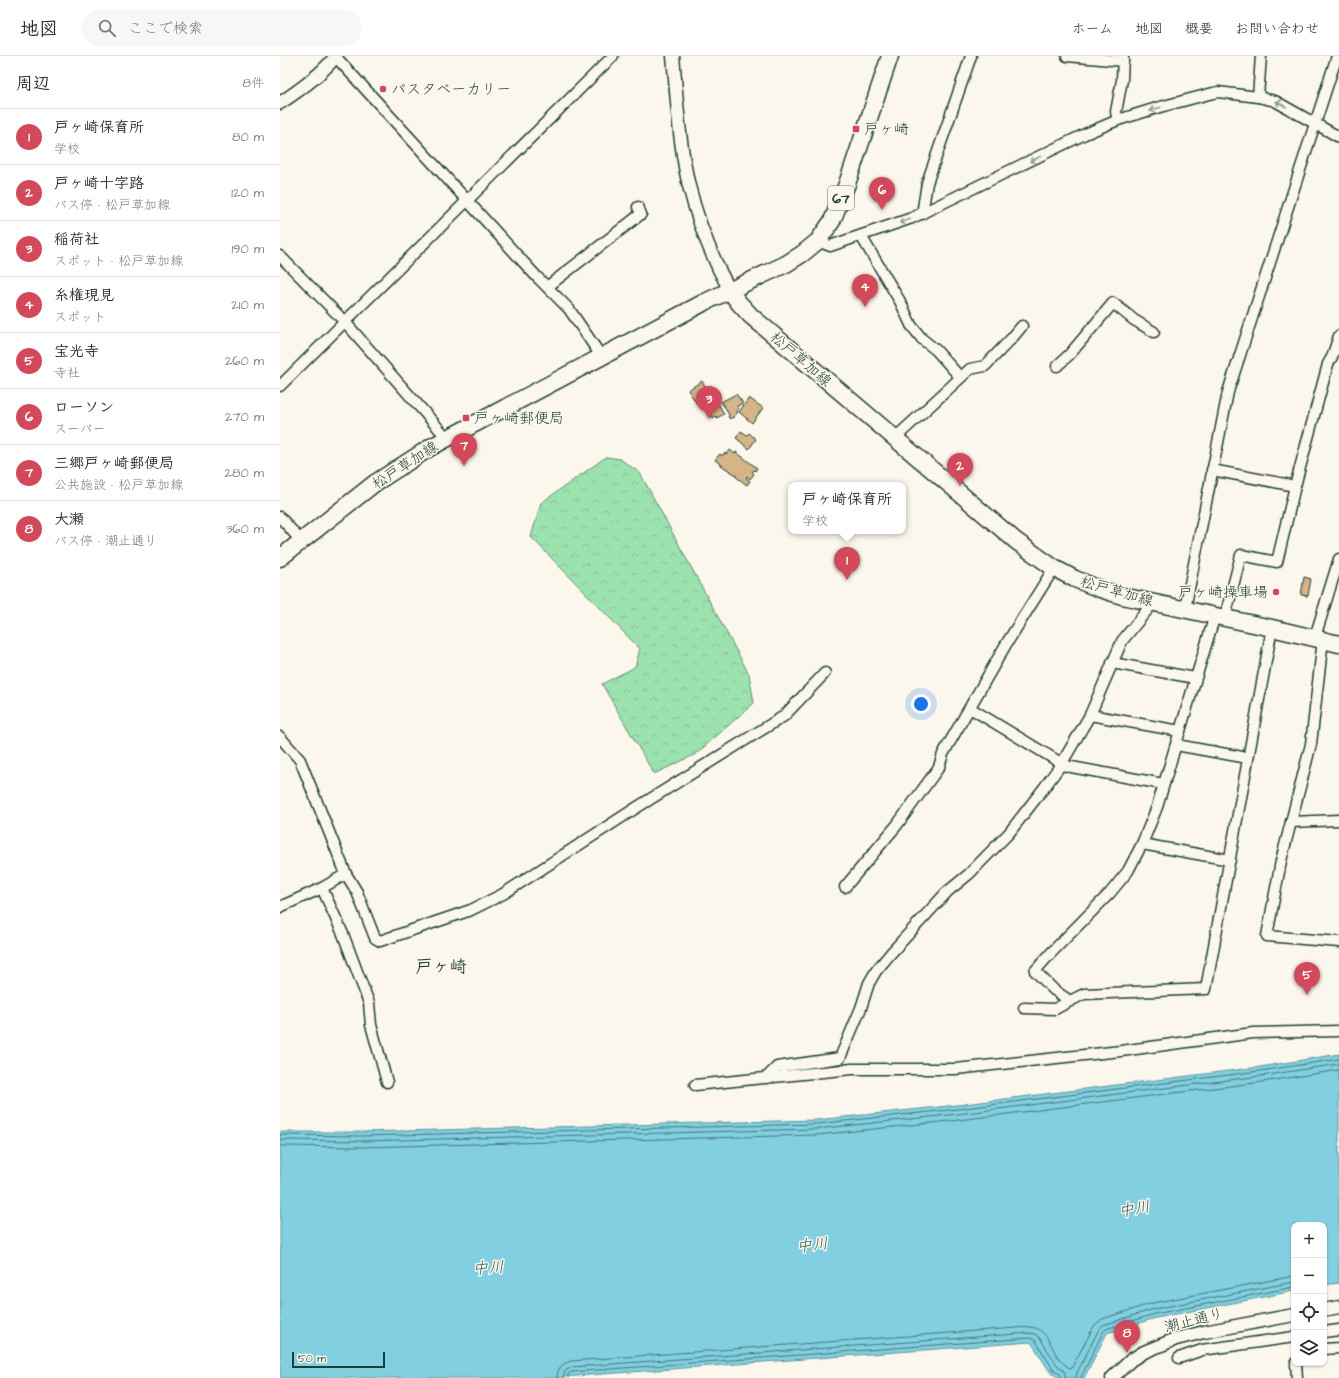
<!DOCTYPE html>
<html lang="ja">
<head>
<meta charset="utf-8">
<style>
  :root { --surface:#fff; --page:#f7f7f7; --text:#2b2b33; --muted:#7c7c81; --line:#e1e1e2; --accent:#d1495b }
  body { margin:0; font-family:"Architects Daughter","Klee One",sans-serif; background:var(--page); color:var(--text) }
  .controls { position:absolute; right:12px; bottom:12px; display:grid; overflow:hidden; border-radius:8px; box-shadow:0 1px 3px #0004 }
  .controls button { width:36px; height:36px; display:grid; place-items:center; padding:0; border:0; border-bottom:1px solid var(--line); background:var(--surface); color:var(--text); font:20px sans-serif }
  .scale { position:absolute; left:12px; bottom:10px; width:93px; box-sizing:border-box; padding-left:4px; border:2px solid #1f3d34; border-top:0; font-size:11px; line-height:14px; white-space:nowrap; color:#1f3d34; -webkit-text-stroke:3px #fbf7ec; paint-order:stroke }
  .you { position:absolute; left:641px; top:648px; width:14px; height:14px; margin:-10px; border:3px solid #fff; border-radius:50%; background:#1a73e8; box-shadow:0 0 0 6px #1a73e833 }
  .badge { display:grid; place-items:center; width:26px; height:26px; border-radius:50%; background:var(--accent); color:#fff; font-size:13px; font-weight:700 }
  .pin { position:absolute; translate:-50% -33px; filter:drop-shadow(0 1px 2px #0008) }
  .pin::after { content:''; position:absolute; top:21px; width:14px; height:12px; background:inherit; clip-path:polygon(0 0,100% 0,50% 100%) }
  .popup { position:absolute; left:508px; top:426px; width:118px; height:52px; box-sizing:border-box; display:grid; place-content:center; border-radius:8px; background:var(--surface); filter:drop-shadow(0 1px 3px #0005); font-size:13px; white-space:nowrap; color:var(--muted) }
  .popup b { font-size:15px; color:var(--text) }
  .popup::after { content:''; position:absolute; left:50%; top:100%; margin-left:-8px; border:8px solid transparent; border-top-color:var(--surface) }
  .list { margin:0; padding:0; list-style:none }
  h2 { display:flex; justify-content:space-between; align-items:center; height:52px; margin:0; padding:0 16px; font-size:17px }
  h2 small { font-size:13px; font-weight:400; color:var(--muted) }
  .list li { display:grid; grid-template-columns:26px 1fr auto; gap:12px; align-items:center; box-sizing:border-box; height:56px; padding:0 16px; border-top:1px solid var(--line) }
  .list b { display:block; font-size:15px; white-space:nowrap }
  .list p { margin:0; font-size:13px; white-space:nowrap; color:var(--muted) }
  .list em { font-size:13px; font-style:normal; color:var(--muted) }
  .icon { flex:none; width:22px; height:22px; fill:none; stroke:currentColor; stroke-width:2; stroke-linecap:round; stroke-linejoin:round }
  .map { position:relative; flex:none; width:1059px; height:1322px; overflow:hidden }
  header { display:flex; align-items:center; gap:24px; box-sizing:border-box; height:56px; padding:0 20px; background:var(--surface); border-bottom:1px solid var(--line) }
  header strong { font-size:19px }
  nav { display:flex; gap:22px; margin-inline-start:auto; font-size:14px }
  .search { width:280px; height:36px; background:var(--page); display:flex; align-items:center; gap:10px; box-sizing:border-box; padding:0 14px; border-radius:22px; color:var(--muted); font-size:15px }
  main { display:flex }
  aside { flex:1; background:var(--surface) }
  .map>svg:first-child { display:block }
  .forest { fill:url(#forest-crowns); stroke:#5e9072 }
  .water { fill:#81cfe0; stroke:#5a959b }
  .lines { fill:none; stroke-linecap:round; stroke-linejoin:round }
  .shore { stroke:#467779; stroke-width:1 }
  .building { fill:#d4b488; stroke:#1f3d34 }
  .minor-casing { stroke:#1f3d34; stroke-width:13 }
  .tertiary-casing { stroke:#1f3d34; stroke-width:15 }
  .primary-casing { stroke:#1f3d34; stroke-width:19 }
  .minor { stroke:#fbf7ec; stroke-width:10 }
  .tertiary { stroke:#fbf7ec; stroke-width:12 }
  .primary { stroke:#fbf7ec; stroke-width:16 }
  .oneway { stroke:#8d9a90 }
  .poi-dot { fill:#d1495b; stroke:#fbf7ec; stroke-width:1.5 }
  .labels { text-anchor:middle; stroke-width:3; stroke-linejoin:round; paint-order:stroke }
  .shield { fill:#fbf7ec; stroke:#61756b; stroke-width:1 }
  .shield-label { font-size:14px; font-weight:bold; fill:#1f3d34 }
  .poi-label { font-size:15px; fill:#1f3d34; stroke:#fbf7ec; text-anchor:start }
  .street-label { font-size:15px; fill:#1f3d34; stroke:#fbf7ec }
  .water-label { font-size:16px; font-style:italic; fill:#335a56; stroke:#fbf7ec }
  .quarter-label { font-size:17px; font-weight:bold; fill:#1f3d34; stroke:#fbf7ec }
</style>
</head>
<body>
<header>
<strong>地図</strong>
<div class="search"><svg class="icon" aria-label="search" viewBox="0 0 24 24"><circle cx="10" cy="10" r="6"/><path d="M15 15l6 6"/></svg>ここで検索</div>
<nav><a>ホーム</a><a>地図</a><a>概要</a><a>お問い合わせ</a></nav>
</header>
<main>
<aside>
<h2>周辺<small>8件</small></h2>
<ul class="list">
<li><span class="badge">1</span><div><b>戸ヶ崎保育所</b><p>学校</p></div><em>80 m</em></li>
<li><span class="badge">2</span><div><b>戸ヶ崎十字路</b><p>バス停 · 松戸草加線</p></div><em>120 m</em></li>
<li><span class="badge">3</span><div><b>稲荷社</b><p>スポット · 松戸草加線</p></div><em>190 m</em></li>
<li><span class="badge">4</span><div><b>糸権現見</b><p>スポット</p></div><em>210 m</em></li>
<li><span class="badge">5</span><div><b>宝光寺</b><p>寺社</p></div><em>260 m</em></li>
<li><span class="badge">6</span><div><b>ローソン</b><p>スーパー</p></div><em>270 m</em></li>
<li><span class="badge">7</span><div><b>三郷戸ヶ崎郵便局</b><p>公共施設 · 松戸草加線</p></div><em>280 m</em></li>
<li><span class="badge">8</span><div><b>大瀬</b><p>バス停 · 潮止通り</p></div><em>360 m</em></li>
</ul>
</aside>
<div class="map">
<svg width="1059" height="1322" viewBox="0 0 1059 1322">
  <defs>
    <pattern id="forest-crowns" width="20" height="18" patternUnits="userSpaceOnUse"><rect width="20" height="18" fill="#9ce2af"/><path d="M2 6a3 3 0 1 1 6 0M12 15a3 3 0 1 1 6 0" fill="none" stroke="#86c397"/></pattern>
  </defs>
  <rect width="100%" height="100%" fill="#fbf7ec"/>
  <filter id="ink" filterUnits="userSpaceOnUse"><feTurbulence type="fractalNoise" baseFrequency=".025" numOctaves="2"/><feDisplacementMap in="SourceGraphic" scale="8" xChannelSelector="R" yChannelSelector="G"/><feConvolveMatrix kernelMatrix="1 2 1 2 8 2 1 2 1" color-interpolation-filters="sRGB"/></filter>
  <g filter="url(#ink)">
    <!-- forest -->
    <polygon class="forest" points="326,401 340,403 360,417 469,618 474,647 416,698 374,718 322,628 355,611 360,593 251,481 261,447"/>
    <!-- water -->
    <polygon class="water" points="1059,998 1059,1227 1044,1229 1044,1169 1014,1169 1014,1235 876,1262 827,1277 804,1322 779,1322 770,1316 751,1286 270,1322 0,1322 0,1076 82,1076 536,1064 677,1049 980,1011"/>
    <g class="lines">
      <!-- shore -->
      <g class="shore">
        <polyline points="0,1079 82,1080 536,1068 678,1053 980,1015 1059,1003"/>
        <polyline points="0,1084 82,1085 536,1073 678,1058 981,1020 1059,1008"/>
        <polyline points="0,1090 82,1091 537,1079 679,1064 982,1026 1059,1014"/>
        <path d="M277,1322c0,-9 5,-15 14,-17l459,-34c18,1 21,23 31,34 3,3 7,6 10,8l23,-43 8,-7 51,-16 141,-27"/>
        <polyline points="283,1322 285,1315 292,1311 750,1277 755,1278 759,1281 777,1309 784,1315 786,1322"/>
        <polyline points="288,1322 288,1318 291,1316 317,1314 750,1282 755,1284 773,1313 780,1318 781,1322"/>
        <polyline points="796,1322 797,1317 819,1273 823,1269 874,1253 1014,1226"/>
        <polyline points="801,1322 802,1319 823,1276 826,1273 875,1258 1014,1231"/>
      </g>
    </g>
    <!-- building -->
    <g class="building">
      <polygon points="422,325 431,339 417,348 408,334"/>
      <polygon points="456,338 463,347 457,350 459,352 457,355 458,356 453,362 452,361 450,363 448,361 449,359 446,353 441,346"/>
      <polygon points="434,340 444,358 437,362 436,360 433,362 423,345"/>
      <polygon points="469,342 483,352 472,367 459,356"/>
      <polygon points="461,375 467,379 469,377 476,383 469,393 456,382"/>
      <polygon points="450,394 455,398 456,396 477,412 475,415 474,414 472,416 474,418 470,423 467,420 466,422 470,425 467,429 455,420 456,419 441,409 441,408 435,404 440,398 442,400 444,397 447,398"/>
      <polygon points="1024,521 1031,523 1028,540 1021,539"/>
    </g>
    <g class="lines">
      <defs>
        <g id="minor">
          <polyline points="55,0 257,221 289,253 321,300"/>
          <polyline points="787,0 843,5"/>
          <polyline points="978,41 981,0"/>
          <polyline points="838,64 836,56 842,24 843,0"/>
          <polyline points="642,158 647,127 691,0"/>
          <polyline points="581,180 621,247 631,269 642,283 656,294 680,321"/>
          <polyline points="538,185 550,190 632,162 805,78 838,64 880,51 933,37 938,36 978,41 995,45 1059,81"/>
          <polyline points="0,200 65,266 167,382"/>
          <polyline points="267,231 361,158 358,151"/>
          <polyline points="777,310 790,298 833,247 854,264 874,276"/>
          <polyline points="0,330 333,0"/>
          <polyline points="614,383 690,313 705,310 732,282 742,270"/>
          <polyline points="932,414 1015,430"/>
          <polyline points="0,461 21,485"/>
          <polyline points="905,553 948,336 1057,0"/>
          <polyline points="935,559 877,751 862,788 848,815 830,837 771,897 755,915 774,934 790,945 804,938 926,933 992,572"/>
          <polyline points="945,561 961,499 997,506 1015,430 1048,308 1052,301 1059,280"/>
          <polyline points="1035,581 1059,503"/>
          <polyline points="1043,583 1031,688 1001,805 987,880 1059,886"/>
          <polyline points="832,607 915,622"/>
          <polyline points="690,652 786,710 883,728"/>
          <polyline points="810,659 900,675"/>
          <polyline points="0,681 20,704 66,818 77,836 95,882 100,885 191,854 223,838 356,752 504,660 545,617"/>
          <polyline points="896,689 968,702"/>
          <polyline points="1011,766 1059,764"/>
          <polyline points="862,788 950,804"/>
          <polyline points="565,831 617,769 659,711 663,698 725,590 774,512"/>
          <polyline points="42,832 63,878 89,947 91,969 107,1026"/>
          <polyline points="0,851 42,832 66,818"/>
          <polyline points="744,952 775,953 790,945"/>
          <polyline points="486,1022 497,1011 560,1002 581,952 589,927 596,915 611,897 667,836 689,818 729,777 764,732 782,707 810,659 842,585 873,547"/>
          <polyline points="415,1029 572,1013 676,1013 841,995 973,977 1059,975"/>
          <polyline points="1044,1276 1059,1274"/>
          <polyline points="1044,1293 1059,1292"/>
          <polyline points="899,1302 922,1294 1014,1281"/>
          <polyline points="1016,1307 1017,1322"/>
        </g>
        <g id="tertiary">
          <path d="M393,0c4,43 6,88 16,130 9,36 23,72 41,105"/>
          <path d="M0,47c20,-13 41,-28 56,-47"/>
          <polyline points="1044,1254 1059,1251"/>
          <polyline points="832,1322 851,1304 864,1296 896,1283 924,1276 1014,1259"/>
        </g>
        <g id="primary">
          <polyline points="450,235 459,247 471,260 736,485 774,512 795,523 820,533 842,540 992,572 1059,588"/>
          <polyline points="0,502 95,427 151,391 423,247 506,208 522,198 538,185 552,165 567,128 610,0"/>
        </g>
      </defs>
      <!-- minor casing -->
      <use href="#minor" class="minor-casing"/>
      <!-- tertiary casing -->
      <use href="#tertiary" class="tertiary-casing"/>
      <!-- primary casing -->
      <use href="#primary" class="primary-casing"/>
      <!-- minor -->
      <use href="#minor" class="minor"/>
      <!-- tertiary -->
      <use href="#tertiary" class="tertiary"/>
      <!-- primary -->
      <use href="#primary" class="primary"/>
    </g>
    <!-- one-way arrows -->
    <defs><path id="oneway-shaft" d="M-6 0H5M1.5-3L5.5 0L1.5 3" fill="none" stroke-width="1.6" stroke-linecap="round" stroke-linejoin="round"/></defs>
    <g class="oneway">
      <use href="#oneway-shaft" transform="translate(1001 48) rotate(-150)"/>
      <use href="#oneway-shaft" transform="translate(875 53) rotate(162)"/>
      <use href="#oneway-shaft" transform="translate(755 103) rotate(154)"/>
      <use href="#oneway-shaft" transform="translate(625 165) rotate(160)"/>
    </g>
  </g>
  <!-- markers -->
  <g class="poi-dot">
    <circle cx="103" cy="33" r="4"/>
    <rect x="572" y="69" width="8" height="8" rx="2"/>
    <rect x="182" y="358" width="8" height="8" rx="2"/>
    <circle cx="996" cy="536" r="4"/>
  </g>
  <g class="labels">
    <!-- shield labels -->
    <rect class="shield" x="548" y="130" width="26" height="24" rx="3"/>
    <g class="shield-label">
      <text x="561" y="147">67</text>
    </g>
    <!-- poi labels -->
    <g class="poi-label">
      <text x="111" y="38">パスタベーカリー</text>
      <text x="584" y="78">戸ヶ崎</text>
      <text x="194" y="367">戸ヶ崎郵便局</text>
      <text x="988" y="541" text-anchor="end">戸ヶ崎操車場</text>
    </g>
    <!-- street labels -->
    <g class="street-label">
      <text transform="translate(521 303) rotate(41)" y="5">松戸草加線</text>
      <text transform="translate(125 409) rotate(-33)" y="5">松戸草加線</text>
      <text transform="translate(837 535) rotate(16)" y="5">松戸草加線</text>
      <text transform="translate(914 1264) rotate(-14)" y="5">潮止通り</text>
    </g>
    <!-- water labels -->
    <g class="water-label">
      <text transform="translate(854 1152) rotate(-10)" y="6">中川</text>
      <text transform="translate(532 1188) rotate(-6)" y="6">中川</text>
      <text transform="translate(208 1211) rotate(-4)" y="6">中川</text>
    </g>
    <!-- quarter labels -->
    <g class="quarter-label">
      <text x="161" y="916">戸ヶ崎</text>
    </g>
  </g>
</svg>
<div class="controls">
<button>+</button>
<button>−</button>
<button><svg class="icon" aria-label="locate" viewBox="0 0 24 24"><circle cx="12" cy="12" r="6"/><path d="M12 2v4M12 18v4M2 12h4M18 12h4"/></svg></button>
<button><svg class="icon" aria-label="layers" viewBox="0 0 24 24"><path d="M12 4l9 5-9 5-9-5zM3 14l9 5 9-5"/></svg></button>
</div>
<div class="scale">50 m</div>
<div class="you"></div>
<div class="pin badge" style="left:567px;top:524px">1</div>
<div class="popup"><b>戸ヶ崎保育所</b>学校</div>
<div class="pin badge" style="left:680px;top:430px">2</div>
<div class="pin badge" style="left:429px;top:363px">3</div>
<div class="pin badge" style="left:585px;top:251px">4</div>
<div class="pin badge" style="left:1027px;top:939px">5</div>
<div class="pin badge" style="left:602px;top:154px">6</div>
<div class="pin badge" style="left:184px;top:410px">7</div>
<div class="pin badge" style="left:847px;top:1297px">8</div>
</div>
</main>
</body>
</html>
